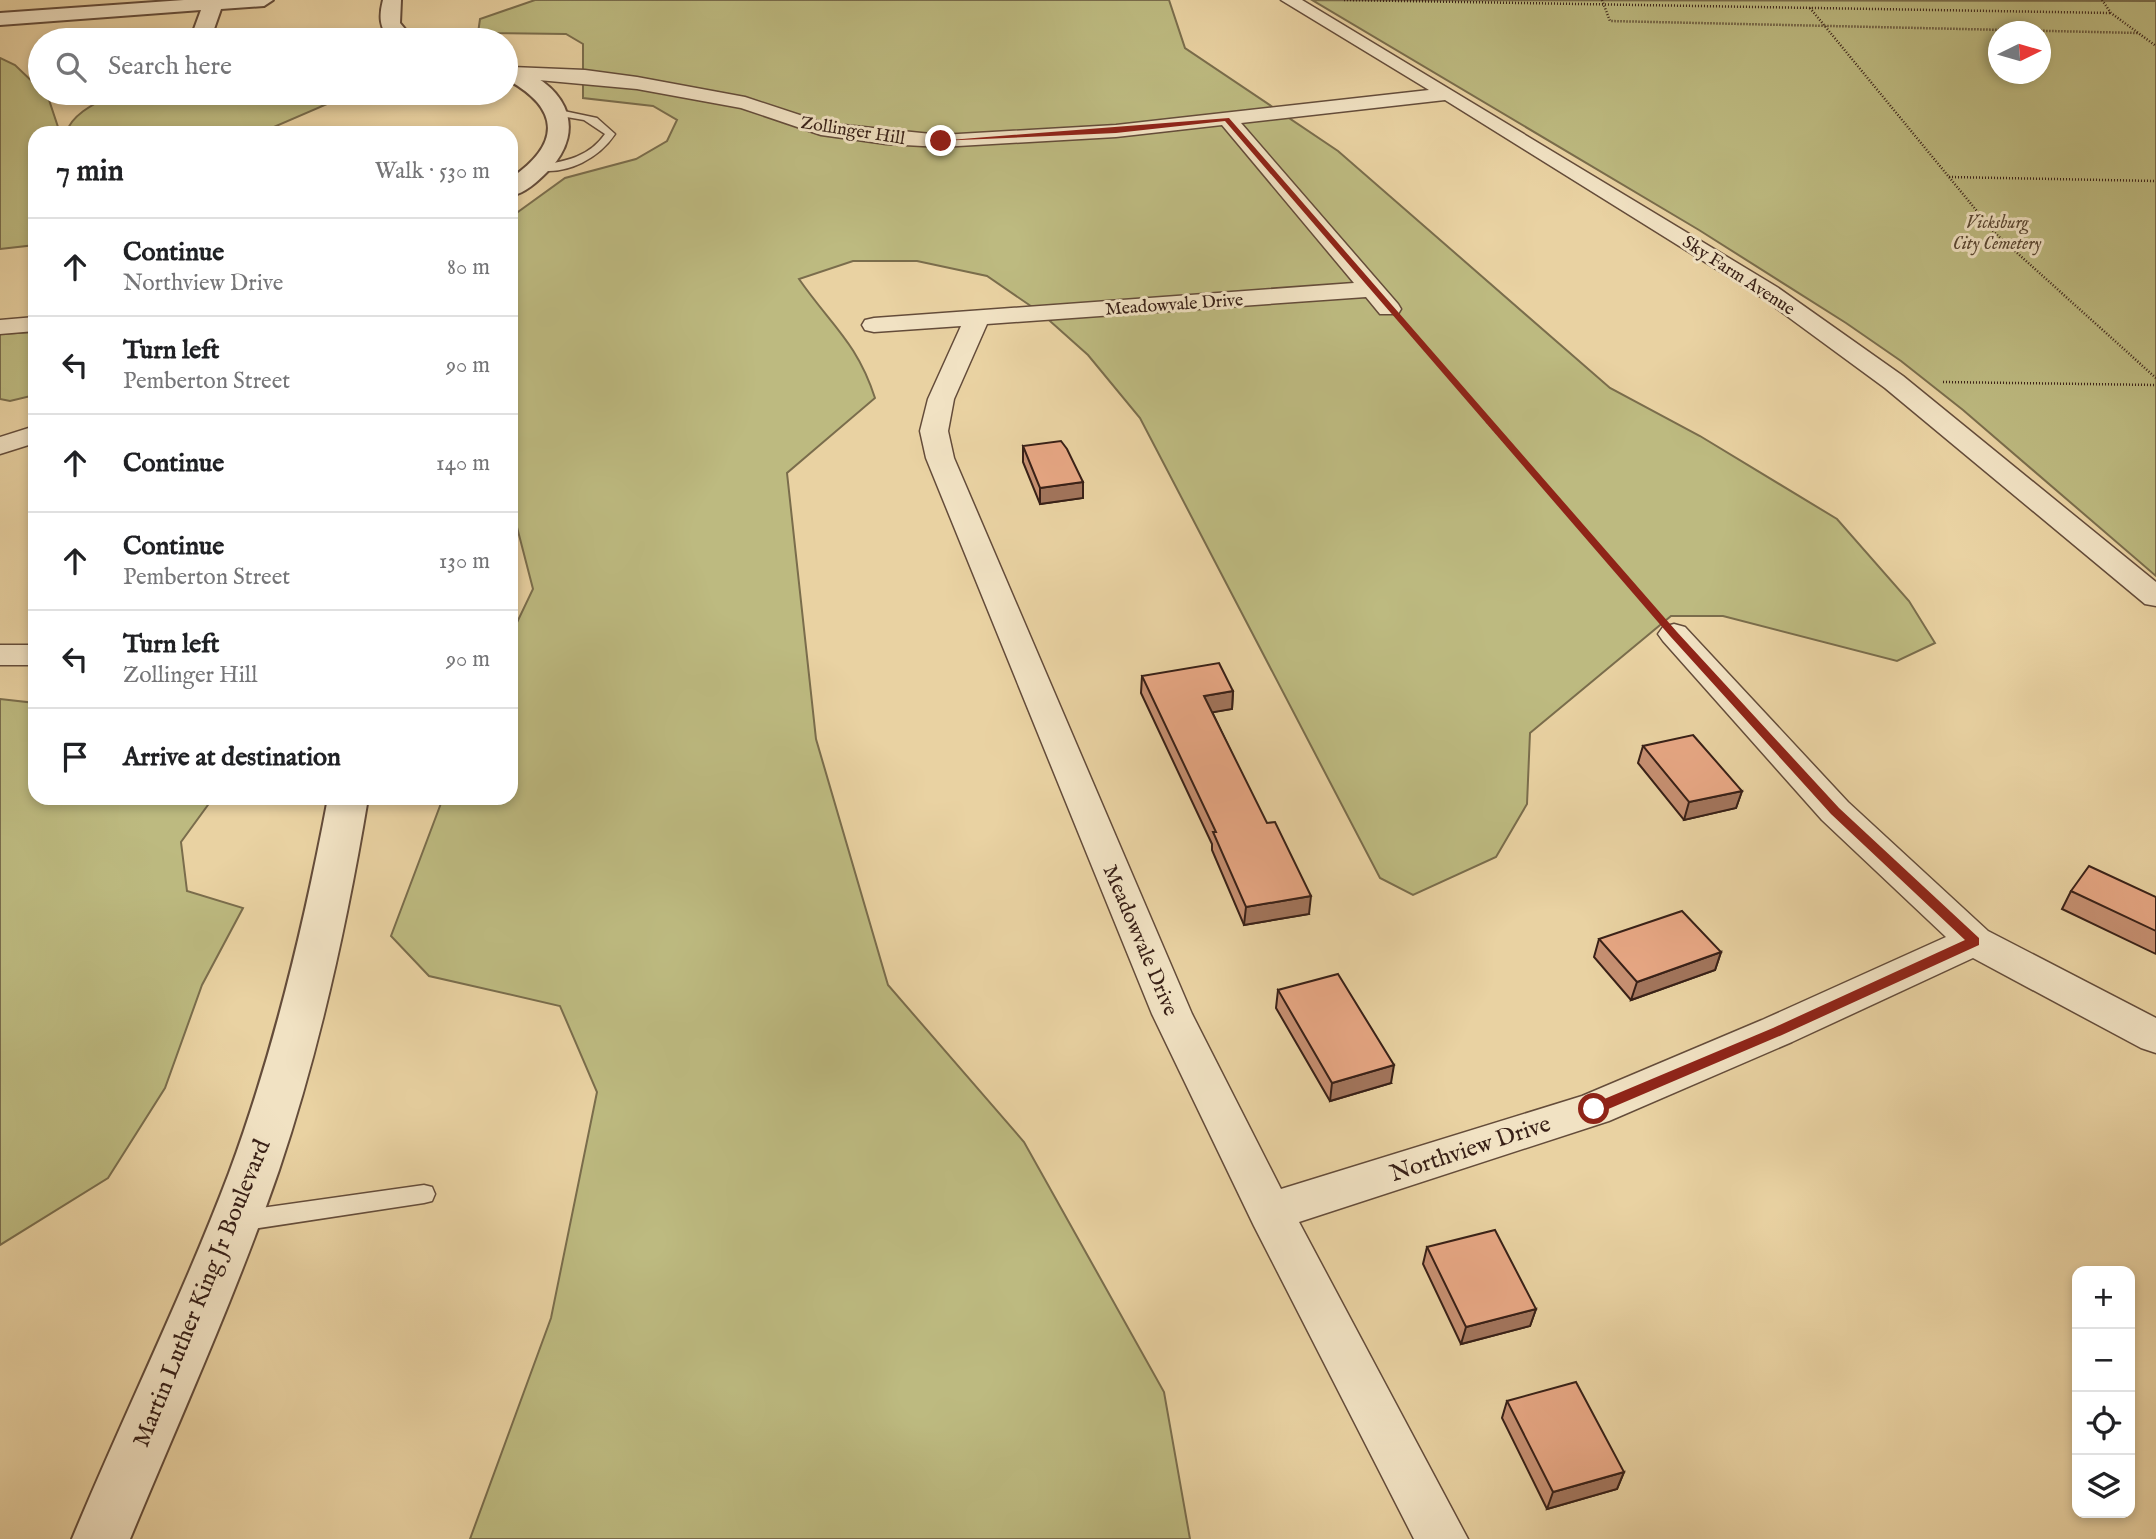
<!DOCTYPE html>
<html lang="en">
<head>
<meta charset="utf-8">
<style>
  :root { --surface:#fff; --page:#f6f6f6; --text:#202124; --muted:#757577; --line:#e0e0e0 }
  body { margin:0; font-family:"IM FELL English",serif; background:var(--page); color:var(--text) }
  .controls { position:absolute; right:21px; bottom:21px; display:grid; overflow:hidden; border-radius:14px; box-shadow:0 4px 10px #0003 }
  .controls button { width:63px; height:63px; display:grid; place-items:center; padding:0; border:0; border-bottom:2px solid var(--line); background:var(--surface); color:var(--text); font:35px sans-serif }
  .compass { position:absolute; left:1988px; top:21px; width:63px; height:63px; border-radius:50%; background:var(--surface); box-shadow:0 4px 10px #0003; rotate:85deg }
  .stop { position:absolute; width:21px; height:21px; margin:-16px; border:5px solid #8f2418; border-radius:50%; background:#fff }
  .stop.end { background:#8f2418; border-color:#fff; box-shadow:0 2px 7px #0008 }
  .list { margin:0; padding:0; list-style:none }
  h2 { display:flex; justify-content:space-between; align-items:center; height:91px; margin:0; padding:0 28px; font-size:30px }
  h2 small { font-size:23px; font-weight:400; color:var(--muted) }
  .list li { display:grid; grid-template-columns:46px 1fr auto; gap:21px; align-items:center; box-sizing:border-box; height:98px; padding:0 28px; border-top:2px solid var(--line) }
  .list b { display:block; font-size:26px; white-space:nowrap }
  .list p { margin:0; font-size:23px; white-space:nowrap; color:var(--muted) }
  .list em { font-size:23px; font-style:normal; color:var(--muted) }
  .icon { flex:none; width:38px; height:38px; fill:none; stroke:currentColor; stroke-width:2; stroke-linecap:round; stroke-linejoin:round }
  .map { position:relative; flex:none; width:2156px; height:1539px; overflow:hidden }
  .search { position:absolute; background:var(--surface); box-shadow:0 4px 10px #0003; left:28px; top:28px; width:490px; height:77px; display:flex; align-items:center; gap:18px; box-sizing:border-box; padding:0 24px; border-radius:38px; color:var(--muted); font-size:26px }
  .panel { position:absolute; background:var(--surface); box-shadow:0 4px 10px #0003; left:28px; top:126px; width:490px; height:679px; border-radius:21px }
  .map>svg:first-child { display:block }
  .green { fill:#bdba80; stroke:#7a6d4c; stroke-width:2; fill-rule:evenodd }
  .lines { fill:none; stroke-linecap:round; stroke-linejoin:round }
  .service-casing { stroke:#644c3a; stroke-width:3 }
  .minor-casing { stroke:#644c3a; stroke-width:3 }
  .tertiary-casing { stroke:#644c3a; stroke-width:4 }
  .path-far1 { stroke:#382017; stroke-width:2.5; stroke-dasharray:1 2; stroke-linecap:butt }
  .path { stroke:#382017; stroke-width:3.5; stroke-dasharray:2 2.5; stroke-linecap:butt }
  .service { fill:#f1e2c3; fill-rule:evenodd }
  .minor { fill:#f1e2c3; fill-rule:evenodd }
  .tertiary { fill:#f1e2c3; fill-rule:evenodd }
  .wall { fill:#c79072; stroke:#382017; stroke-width:2 }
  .shaded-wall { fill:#a2755c; stroke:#382017; stroke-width:2 }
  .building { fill:#e7a784; stroke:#382017; stroke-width:2 }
  .route { fill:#8f2418 }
  .labels { text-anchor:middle; stroke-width:6; stroke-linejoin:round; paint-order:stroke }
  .far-street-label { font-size:18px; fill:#382017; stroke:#f1e2c3 }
  .far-park-label { font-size:18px; font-style:italic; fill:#594631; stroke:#f1e2c3 }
  .street-label { font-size:21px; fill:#382017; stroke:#f1e2c3 }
  .near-street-label { font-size:24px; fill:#382017; stroke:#f1e2c3 }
</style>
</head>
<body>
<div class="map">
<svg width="2156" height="1539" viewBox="0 0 2156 1539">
  <rect width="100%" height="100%" fill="#e9d2a2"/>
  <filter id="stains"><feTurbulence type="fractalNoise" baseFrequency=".00286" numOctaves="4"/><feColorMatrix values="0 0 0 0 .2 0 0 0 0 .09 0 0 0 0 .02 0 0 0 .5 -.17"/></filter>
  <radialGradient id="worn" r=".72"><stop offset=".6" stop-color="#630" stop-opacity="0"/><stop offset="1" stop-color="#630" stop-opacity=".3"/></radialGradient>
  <!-- green -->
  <g class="green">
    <path d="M535,0h634l16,48 153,103 272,237 90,48 137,83 72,82 26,42 -38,18 -174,-45h-52l-141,117 -3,71 -31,53 -83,38 -33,-17 -240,-460 -52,-63 -47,-42 -54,-37 -70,-15h-64l-54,18c31,45 58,63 76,119l-88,75 29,266 72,246 136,157 140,250 26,147h-720l81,-221 46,-226 -37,-86 -131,-30 -38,-40 52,-138h68v-163l22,-46 -22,-85v-287l54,-39 71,-19 31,-18 10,-21 -24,-14 -70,-8v-54l-17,-10 -88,-1 2,-14z"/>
    <path d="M1312,0l844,1v575l-193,-166 -62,-49 -55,-38 -147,-93zM1998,32h42v42h-42z"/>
    <polygon points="0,58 15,65 40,89 40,93 48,97 60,133 35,133 35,245 0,249"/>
    <path d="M115,93h144l66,12 -65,28h-194c6,-20 32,-31 49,-40z"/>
    <polygon points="35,332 35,395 10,401 0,399 0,334"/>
    <polygon points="0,699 35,703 35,798 213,798 181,842 187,891 243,908 202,985 165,1088 108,1178 0,1245"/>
  </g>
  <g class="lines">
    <defs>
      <g id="service">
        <path d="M559,110l38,8 18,16c-16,24 -47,41 -77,36v-4c27,-5 50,-8 67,-32l-21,-14 -29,-5 -1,-2z"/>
        <polygon points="424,1185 432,1187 435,1194 432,1201 424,1203 240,1231 232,1228 229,1221 232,1214 240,1211"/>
      </g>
      <g id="minor">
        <polygon points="1281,0 1302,0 1777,287 1903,376 2156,582 2156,606 2145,604 1885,388 1761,297 1445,100 1241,123 1398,304 1401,309 1398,314 1380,314 1366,297 987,324 954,399 948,431 954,458 1192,1014 1281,1189 1582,1096 1762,1020 1946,937 1822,820 1663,641 1658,634 1663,627 1674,624 1685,627 1848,802 1988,931 2156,1018 2156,1053 2141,1048 1973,958 1792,1042 1609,1121 1299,1222 1468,1539 1414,1539 1254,1226 1152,1014 926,458 920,431 928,399 961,326 874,332 865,330 862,325 865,320 874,318 1354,283 1222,125 1116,137 941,147 886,144 821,135 741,108 637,89 506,77 506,69 512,67 585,70 637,77 745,97 824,123 941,135 1116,125 1429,90"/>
        <polygon points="35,317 35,331 0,334 0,320"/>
        <polygon points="35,426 35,443 0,454 0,437"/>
        <rect x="0" y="645" width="35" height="20"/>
      </g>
      <g id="tertiary">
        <polygon points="184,0 273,0 264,6 221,9 214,29 218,40 198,40 194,29 201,10 0,25 0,13"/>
        <path d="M383,0h18l-1,23 14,17h-23c-12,-12 -12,-24 -8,-40z"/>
        <path d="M506,65c56,14 86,62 41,107 -10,10 -22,21 -36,24v-18c51,-35 49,-70 -5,-99z"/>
        <path d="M328,798h40c-21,126 -48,250 -89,372 -43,125 -98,246 -149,369h-58c51,-123 110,-242 157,-366 45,-122 75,-248 99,-375z"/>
      </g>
    </defs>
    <!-- service casing -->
    <use href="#service" class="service-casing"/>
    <!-- minor casing -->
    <use href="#minor" class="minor-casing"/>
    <!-- tertiary casing -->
    <use href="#tertiary" class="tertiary-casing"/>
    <!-- path-far1 -->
    <g class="path-far1">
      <polyline points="1344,0 2111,13"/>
      <polyline points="1602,0 1610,21 2138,33"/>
      <polyline points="2102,0 2111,13 2156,46"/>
      <polyline points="1810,8 1995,233 2156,378"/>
      <polyline points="1949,177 2156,181"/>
      <polyline points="1406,328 1489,422"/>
      <polyline points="1943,382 2156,385"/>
    </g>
    <!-- path -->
    <polyline class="path" points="1487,421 1654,611"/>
    <!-- service -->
    <use href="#service" class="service"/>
    <!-- minor -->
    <use href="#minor" class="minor"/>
    <!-- tertiary -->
    <use href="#tertiary" class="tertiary"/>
  </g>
  <!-- wall -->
  <g class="wall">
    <polygon points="1023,446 1083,482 1083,498 1040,504 1023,462"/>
    <polygon points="1142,676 1233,691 1232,709 1212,712 1309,914 1244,925 1212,850 1212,844 1141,693"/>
    <polygon points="1643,746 1742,791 1736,808 1684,820 1638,763"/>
    <polygon points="2071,891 2156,897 2156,954 2062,909"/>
    <polygon points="1599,939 1721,952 1715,970 1631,1000 1594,957"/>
    <polygon points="1278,990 1391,1083 1330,1101 1276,1008"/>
    <polygon points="1427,1247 1536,1309 1530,1326 1461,1344 1423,1264"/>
    <polygon points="1507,1401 1624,1472 1617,1489 1547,1509 1502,1418"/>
  </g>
  <!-- shaded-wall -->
  <g class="shaded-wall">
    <polygon points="1083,482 1083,498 1040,504 1040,488"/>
    <polygon points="1233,691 1232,709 1203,714 1204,696"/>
    <polygon points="1742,791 1736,808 1684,820 1689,802"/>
    <polygon points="1311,896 1309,914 1244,925 1246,907"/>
    <polygon points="1721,952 1715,970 1631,1000 1637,982"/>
    <polygon points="1394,1065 1391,1083 1330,1101 1332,1083"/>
    <polygon points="1536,1309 1530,1326 1461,1344 1466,1327"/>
    <polygon points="1624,1472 1617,1489 1547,1509 1553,1492"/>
  </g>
  <!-- building -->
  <g class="building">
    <polygon points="1061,441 1067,449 1083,482 1040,488 1023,446"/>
    <polygon points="1219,663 1233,691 1204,696 1267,823 1275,822 1311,896 1246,907 1213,832 1216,832 1142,676"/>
    <polygon points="1693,735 1742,791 1689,802 1643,746"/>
    <polygon points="2089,866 2156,897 2156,931 2071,891"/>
    <polygon points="1682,911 1721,952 1637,982 1599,939"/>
    <polygon points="1338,974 1394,1065 1332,1083 1278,990"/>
    <polygon points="1495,1230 1536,1309 1466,1327 1427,1247"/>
    <polygon points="1576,1382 1624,1472 1553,1492 1507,1401"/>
  </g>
  <!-- route -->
  <polygon class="route" points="1229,118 1677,632 1839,808 1979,938 1979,945 1782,1035 1599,1113 1590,1113 1590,1105 1773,1028 1965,940 1831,814 1670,636 1225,121 1116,133 937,141"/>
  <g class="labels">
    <!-- far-street labels -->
    <g class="far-street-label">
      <text transform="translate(853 130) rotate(9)" y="6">Zollinger Hill</text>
      <text transform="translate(1739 275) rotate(33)" y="6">Sky Farm Avenue</text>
      <text transform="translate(1174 304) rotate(-4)" y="6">Meadowvale Drive</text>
    </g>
    <!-- far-park labels -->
    <g class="far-park-label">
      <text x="1997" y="228">Vicksburg<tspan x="1997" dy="21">City Cemetery</tspan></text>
    </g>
    <!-- street labels -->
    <g class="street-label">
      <text transform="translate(1141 940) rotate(67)" y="7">Meadowvale Drive</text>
    </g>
    <!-- near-street labels -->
    <g class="near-street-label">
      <text transform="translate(1470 1148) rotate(-18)" y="8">Northview Drive</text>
      <text transform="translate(201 1293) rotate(-68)" y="8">Martin Luther King Jr Boulevard</text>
    </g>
  </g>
  <rect width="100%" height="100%" filter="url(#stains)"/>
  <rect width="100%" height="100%" fill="url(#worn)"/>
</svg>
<div class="controls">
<button>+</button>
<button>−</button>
<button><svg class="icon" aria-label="locate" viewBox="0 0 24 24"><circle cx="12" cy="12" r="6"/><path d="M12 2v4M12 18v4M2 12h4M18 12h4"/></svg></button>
<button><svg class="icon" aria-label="layers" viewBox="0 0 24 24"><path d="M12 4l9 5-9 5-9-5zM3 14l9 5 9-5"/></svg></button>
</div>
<svg class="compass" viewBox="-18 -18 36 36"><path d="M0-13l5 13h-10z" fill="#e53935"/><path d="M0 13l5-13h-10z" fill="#757577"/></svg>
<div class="stop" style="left:1594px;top:1109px"></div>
<div class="stop end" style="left:941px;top:141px"></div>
<div class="search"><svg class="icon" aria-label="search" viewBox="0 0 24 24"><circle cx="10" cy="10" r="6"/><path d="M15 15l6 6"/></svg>Search here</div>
<section class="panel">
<h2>7 min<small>Walk · 530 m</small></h2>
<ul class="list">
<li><svg class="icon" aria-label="ahead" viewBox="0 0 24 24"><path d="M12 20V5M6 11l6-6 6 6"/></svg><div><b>Continue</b><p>Northview Drive</p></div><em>80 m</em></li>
<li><svg class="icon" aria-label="left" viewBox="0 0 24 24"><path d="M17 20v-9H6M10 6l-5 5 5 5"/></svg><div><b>Turn left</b><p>Pemberton Street</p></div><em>90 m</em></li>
<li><svg class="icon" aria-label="ahead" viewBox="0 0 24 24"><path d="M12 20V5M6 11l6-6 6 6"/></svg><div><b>Continue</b></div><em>140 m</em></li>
<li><svg class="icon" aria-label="ahead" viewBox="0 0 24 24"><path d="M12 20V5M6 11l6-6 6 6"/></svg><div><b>Continue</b><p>Pemberton Street</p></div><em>130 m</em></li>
<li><svg class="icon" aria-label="left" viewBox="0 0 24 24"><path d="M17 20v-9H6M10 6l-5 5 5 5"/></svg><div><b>Turn left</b><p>Zollinger Hill</p></div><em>90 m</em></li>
<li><svg class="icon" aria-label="arrive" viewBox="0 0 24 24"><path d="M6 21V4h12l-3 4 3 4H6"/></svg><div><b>Arrive at destination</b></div></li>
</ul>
</section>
</div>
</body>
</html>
